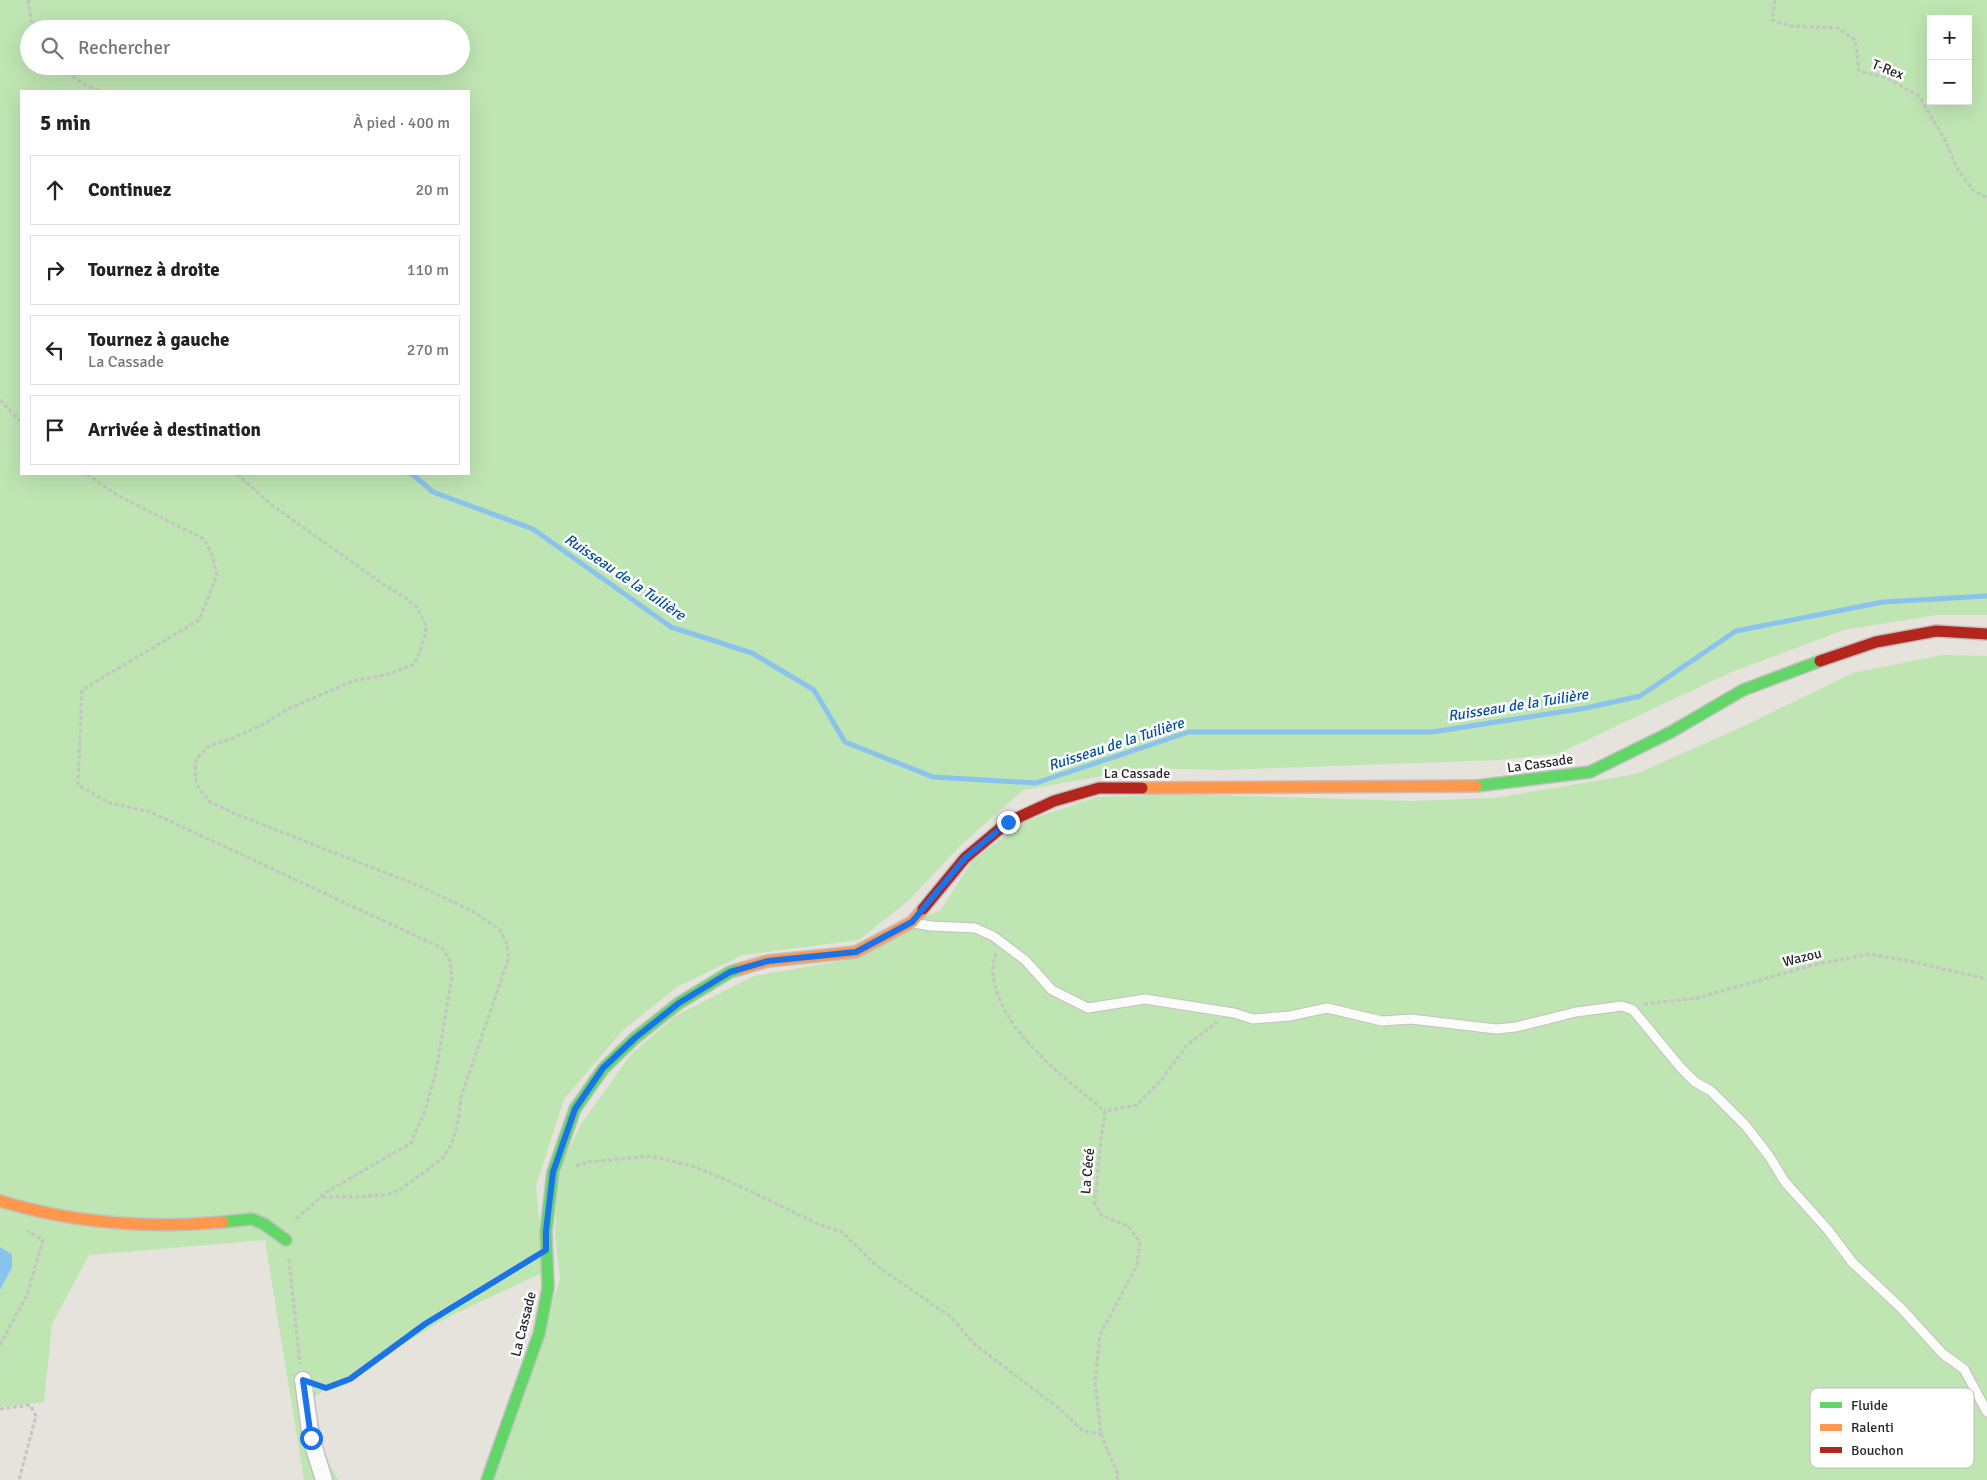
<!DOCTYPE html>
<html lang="fr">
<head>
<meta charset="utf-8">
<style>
  :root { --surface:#fff; --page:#f2f2f2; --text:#222; --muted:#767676; --line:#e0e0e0 }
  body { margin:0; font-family:Signika,sans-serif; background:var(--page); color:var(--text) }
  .controls { position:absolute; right:15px; top:15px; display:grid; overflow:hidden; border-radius:0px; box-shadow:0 5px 20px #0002 }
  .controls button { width:45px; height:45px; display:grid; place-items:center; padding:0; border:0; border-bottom:1px solid var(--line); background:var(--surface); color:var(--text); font:25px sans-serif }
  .stop { position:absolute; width:15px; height:15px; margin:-11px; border:4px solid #1a73e8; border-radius:50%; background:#fff }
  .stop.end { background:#1a73e8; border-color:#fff; box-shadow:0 1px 5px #0008 }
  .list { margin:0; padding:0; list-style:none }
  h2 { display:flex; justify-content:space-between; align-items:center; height:65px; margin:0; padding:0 20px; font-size:21px }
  h2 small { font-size:16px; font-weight:400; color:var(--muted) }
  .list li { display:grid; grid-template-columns:32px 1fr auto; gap:15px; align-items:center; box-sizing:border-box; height:70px; margin:0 10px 10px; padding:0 10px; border:1px solid var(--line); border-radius:0px }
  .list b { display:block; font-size:19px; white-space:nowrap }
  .list p { margin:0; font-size:16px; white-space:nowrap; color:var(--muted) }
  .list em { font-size:16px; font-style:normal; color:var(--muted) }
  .icon { flex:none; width:28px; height:28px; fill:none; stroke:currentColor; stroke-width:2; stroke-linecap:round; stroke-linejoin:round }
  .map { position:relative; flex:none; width:1987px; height:1480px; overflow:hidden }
  .search { position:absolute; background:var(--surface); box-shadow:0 5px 20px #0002; left:20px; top:20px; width:450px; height:55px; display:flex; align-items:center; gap:12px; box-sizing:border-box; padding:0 18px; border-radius:28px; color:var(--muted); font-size:19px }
  .panel { position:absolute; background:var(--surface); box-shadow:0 5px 20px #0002; left:20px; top:90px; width:450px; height:385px; border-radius:0px }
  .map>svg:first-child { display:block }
  .green { fill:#bfe5b2; fill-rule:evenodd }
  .water { fill:#8ac4ee }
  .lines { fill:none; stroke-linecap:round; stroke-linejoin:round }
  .stream { stroke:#8ac4ee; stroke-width:5 }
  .lane-casing { stroke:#c3c1c2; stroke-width:11 }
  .street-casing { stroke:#c3c1c2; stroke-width:19 }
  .fast-casing { stroke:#c3c1c2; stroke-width:14 }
  .slow-casing { stroke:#c3c1c2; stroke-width:14 }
  .jam-casing { stroke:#c3c1c2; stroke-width:14 }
  .path { stroke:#c4c4c3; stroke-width:3; stroke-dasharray:4 2.5; stroke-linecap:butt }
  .lane { stroke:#fbfbfa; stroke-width:9 }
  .street { stroke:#fbfbfa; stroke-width:16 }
  .fast { stroke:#63d668; stroke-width:11 }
  .slow { stroke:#ff974d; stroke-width:11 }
  .jam { stroke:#b3261e; stroke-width:11 }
  .route { stroke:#1a73e8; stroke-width:6 }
  .labels { text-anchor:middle; stroke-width:5; stroke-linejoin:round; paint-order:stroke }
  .street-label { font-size:14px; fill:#272727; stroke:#fff }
  .water-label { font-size:15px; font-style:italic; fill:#06519c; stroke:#fff }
  .key { fill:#fff; stroke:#bebebe; stroke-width:1 }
  .key-label { font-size:14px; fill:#272727 }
</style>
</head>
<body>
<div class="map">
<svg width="1987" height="1480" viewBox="0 0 1987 1480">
  <rect width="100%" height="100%" fill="#e6e3dc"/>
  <!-- green -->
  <g class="green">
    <path d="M0,0h1987v615h-51l-92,15 -115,43 -172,81 -59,6 -192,7 -84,3 -75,-2 -124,22 -62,55 -52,55 -50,40 -116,15 -66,32 -54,43 -59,69 -28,87 8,86 -96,45 -134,80 11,59 13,24h-34l-39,-240 -176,15 -37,69 -8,78 -44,5v-117l12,-22v-14l-12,-7zM1931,19h37v82h-37zM29,29h432v37h-432zM21,91h448v383h-448z"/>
    <polygon points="1942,655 1987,656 1987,1480 494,1480 519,1412 560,1279 555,1235 558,1172 581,1124 631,1054 677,1015 754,976 846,960 928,915 940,911 972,861 1023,822 1097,797 1184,794 1412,801 1495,798 1636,774 1744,726 1853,673"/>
  </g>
  <!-- water -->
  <polygon class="water" points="0,1247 12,1254 12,1268 0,1290"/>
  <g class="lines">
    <!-- stream -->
    <polyline class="stream" points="412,474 433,492 533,529 671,627 752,653 814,690 845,742 933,777 1036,783 1189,732 1432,732 1586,708 1640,696 1736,631 1883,602 1987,596"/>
    <defs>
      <polyline id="lane" points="914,923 931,926 975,928 993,936 1025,960 1052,990 1088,1008 1145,999 1234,1013 1253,1019 1290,1016 1327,1008 1382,1021 1411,1019 1496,1029 1516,1027 1576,1012 1622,1006 1633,1010 1681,1068 1695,1082 1711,1091 1746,1126 1769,1156 1785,1182 1828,1230 1852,1262 1901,1308 1943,1354 1964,1369 1987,1412"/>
      <polyline id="street" points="303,1380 311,1438 324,1480"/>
      <g id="fast">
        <polyline points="1476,786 1590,772 1671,732 1743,690 1820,661"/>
        <polyline points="223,1222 252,1219 264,1224 286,1240"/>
        <polyline points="487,1480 539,1334 548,1288 546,1231 553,1172 575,1109 603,1069 635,1038 679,1003 730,972 740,969"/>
      </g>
      <g id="slow">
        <polyline points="1142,788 1476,786"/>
        <polyline points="740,969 768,961 856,952 912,922 923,909"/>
        <path d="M0,1201c73,22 148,28 223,21"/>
      </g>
      <g id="jam">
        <polyline points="1820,661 1876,642 1936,631 1987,634"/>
        <polyline points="923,909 965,858 1008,822 1054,801 1099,788 1142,788"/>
      </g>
    </defs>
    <!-- lane casing -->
    <use href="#lane" class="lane-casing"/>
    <!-- street casing -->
    <use href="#street" class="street-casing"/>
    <!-- fast casing -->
    <use href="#fast" class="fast-casing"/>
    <!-- slow casing -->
    <use href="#slow" class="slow-casing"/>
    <!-- jam casing -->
    <use href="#jam" class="jam-casing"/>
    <!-- path -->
    <g class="path">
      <polyline points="28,0 33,29"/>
      <polyline points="1775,0 1772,20 1790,26 1838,28 1855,40 1859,71 1887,78 1919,96 1945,140 1958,170 1973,190 1987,198"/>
      <polyline points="56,66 87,86 100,91"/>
      <polyline points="0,400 21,422"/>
      <polyline points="87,474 117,495 204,539 212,555 217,575 199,620 82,690 78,785 109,803 148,811 442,948 450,961 452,977 436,1071 426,1108 411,1143 325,1193 294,1221"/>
      <polyline points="237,474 273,506 383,584 404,597 418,608 426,626 425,637 415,664 389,674 353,681 286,710 262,725 233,738 209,746 196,759 195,778 199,789 210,802 233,813 422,887 476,913 500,930 506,942 509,957 461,1097 458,1122 452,1143 442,1159 401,1189 390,1194 360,1197 320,1197"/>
      <path d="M996,953c-1,6 -4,12 -3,18 3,58 72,107 112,140"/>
      <polyline points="1644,1004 1697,998 1813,965 1870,954 1909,961 1987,979"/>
      <polyline points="576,1166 589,1162 651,1156 695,1167 729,1181 818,1224 842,1232 877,1266 951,1317 974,1344 1060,1409 1083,1431 1101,1434"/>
      <polyline points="289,1259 300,1364"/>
      <polyline points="0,1345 27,1295 43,1240 27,1231"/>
      <polyline points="320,1386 326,1388 350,1379 425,1324 529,1261"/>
      <polyline points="0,1409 30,1405 36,1416 19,1480"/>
      <polyline points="1117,1480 1118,1475 1101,1434 1095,1383 1100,1335 1137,1265 1140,1242 1128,1226 1102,1216 1095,1204 1100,1147 1105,1111 1137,1105 1162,1079 1187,1045 1217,1022"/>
    </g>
    <!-- lane -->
    <use href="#lane" class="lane"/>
    <!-- street -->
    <use href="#street" class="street"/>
    <!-- fast -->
    <use href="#fast" class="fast"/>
    <!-- slow -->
    <use href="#slow" class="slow"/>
    <!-- jam -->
    <use href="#jam" class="jam"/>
  </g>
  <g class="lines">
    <!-- route -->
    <polyline class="route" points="311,1438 303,1380 326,1388 350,1379 425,1324 546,1250 546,1231 553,1172 575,1109 603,1068 635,1038 679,1003 730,972 768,961 856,952 912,922 965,858 1008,822"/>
  </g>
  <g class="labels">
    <!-- street labels -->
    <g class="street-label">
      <text transform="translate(1888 69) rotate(21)" y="5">T-Rex</text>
      <text transform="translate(1540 763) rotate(-8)" y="5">La Cassade</text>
      <text x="1137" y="778">La Cassade</text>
      <text transform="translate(1802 957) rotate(-14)" y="5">Wazou</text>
      <text transform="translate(1087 1171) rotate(-85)" y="5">La Cécé</text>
      <text transform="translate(523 1324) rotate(-76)" y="5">La Cassade</text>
    </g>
    <!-- water labels -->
    <g class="water-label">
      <text transform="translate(625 577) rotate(34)" y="5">Ruisseau de la Tuilière</text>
      <text transform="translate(1518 705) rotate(-9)" y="5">Ruisseau de la Tuilière</text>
      <text transform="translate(1116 744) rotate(-18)" y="5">Ruisseau de la Tuilière</text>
    </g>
  </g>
  <!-- legend -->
  <rect x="1810" y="1388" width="164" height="80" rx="8" class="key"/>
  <rect x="1820" y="1402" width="22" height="6" fill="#63d668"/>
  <rect x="1820" y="1424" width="22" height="7" fill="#ff974d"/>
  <rect x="1820" y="1447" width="22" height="6" fill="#b3261e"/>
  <g class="key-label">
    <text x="1851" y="1410">Fluide</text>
    <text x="1851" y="1432">Ralenti</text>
    <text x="1851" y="1455">Bouchon</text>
  </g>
</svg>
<div class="controls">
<button>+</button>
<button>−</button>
</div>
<div class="stop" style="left:311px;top:1438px"></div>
<div class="stop end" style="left:1008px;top:822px"></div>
<div class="search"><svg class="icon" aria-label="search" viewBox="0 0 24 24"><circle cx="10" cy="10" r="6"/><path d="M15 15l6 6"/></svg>Rechercher</div>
<section class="panel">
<h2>5 min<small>À pied · 400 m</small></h2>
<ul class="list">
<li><svg class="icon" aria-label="ahead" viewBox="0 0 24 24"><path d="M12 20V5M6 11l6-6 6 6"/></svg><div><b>Continuez</b></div><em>20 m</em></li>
<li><svg class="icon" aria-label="right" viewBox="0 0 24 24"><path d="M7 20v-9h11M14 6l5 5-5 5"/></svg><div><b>Tournez à droite</b></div><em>110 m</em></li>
<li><svg class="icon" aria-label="left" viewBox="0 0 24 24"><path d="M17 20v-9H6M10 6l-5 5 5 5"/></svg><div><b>Tournez à gauche</b><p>La Cassade</p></div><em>270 m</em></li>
<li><svg class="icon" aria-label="arrive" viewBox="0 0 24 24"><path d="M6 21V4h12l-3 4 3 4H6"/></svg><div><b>Arrivée à destination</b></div></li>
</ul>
</section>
</div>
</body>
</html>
